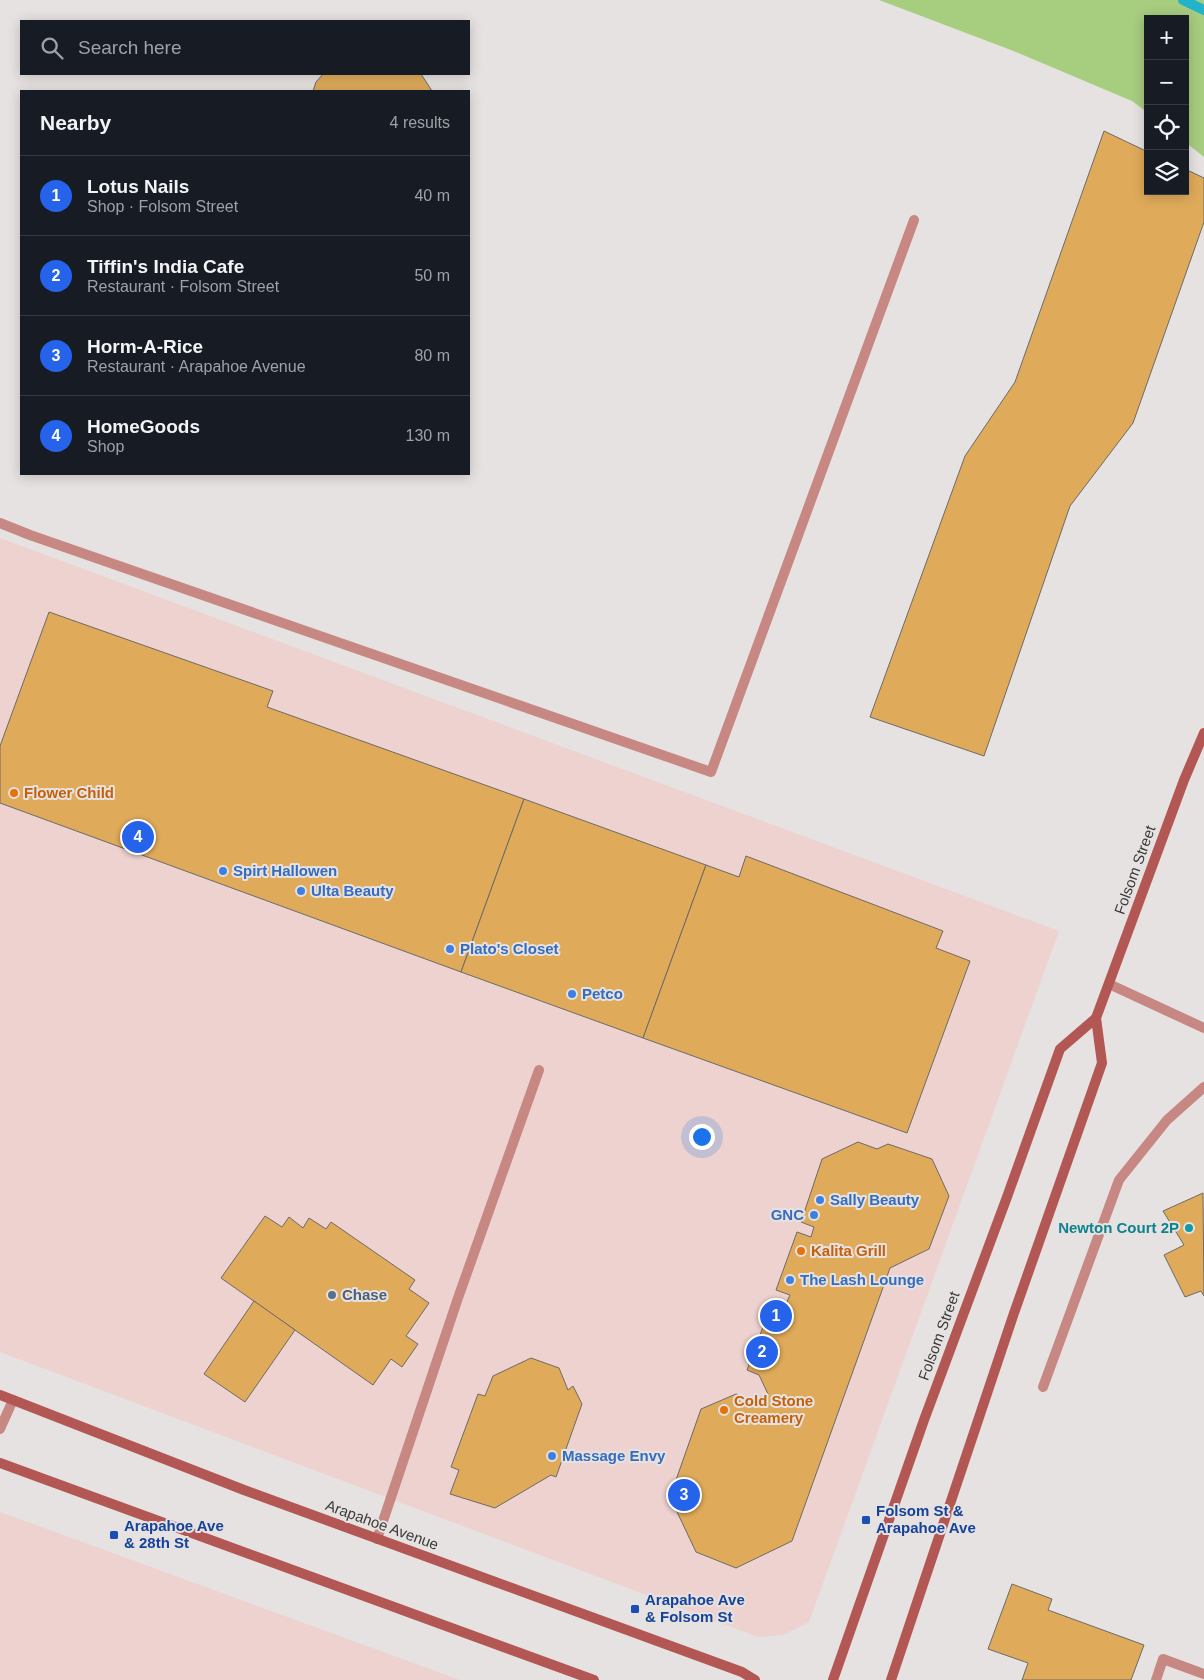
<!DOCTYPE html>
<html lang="en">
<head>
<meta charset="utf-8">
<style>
  :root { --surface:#171b24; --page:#242831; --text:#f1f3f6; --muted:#9ea1a6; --line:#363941; --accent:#2563eb }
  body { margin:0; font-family:Helvetica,sans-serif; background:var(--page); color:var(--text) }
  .controls { position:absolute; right:15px; top:15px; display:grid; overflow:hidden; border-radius:0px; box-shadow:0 2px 12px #0003 }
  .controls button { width:45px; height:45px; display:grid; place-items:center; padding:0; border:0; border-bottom:1px solid var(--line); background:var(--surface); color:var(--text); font:25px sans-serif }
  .you { position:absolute; left:701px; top:1136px; width:18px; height:18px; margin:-12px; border:4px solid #fff; border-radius:50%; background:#1a73e8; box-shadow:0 0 0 8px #1a73e833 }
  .badge { display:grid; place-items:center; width:32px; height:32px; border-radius:50%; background:var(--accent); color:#fff; font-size:16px; font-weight:700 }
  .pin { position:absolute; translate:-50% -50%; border:2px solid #fff; box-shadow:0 1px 5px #0006 }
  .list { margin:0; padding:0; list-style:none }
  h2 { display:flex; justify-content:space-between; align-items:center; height:65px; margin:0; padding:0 20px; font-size:21px }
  h2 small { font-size:16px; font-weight:400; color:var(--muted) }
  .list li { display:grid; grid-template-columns:32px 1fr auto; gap:15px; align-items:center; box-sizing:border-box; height:80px; padding:0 20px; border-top:1px solid var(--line) }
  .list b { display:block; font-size:19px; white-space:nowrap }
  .list p { margin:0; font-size:16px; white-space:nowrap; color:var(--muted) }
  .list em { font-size:16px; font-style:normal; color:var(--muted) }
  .icon { flex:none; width:28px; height:28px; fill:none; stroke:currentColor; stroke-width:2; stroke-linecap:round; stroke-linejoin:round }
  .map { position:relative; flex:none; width:1204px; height:1680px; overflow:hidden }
  .search { position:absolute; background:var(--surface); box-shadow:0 2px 12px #0003; left:20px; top:20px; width:450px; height:55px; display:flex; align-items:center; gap:12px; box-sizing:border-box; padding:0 18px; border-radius:0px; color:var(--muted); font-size:19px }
  .panel { position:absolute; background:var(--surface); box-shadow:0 2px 12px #0003; left:20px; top:90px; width:450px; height:385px; border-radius:0px }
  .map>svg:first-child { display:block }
  .commercial { fill:#edd2cf }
  .green { fill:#a7cd7f }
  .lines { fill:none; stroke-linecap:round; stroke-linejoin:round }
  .stream { stroke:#22b2c9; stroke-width:10 }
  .building { fill:#dfaa5a; stroke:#6c6a68 }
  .service { stroke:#c78782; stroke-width:10 }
  .minor { stroke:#c78782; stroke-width:10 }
  .secondary { stroke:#b35754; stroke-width:10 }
  .food-dot { fill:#e8710a; stroke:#e6e2e1; stroke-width:2 }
  .shop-dot { fill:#3f7fe0; stroke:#e6e2e1; stroke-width:2 }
  .culture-dot { fill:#0f9aa8; stroke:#e6e2e1; stroke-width:2 }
  .service-dot { fill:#5c6f8a; stroke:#e6e2e1; stroke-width:2 }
  .transit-dot { fill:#1a4fb4; stroke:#e6e2e1; stroke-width:2 }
  .labels { text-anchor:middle; stroke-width:4; stroke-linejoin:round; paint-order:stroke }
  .food-label { font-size:15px; font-weight:bold; fill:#c56008; stroke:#e6e2e1; text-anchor:start }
  .street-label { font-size:15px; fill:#3a3938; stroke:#e6e2e1 }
  .shop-label { font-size:15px; font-weight:bold; fill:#366cbe; stroke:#e6e2e1; text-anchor:start }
  .culture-label { font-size:15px; font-weight:bold; fill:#0d838f; stroke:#e6e2e1; text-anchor:end }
  .service-label { font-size:15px; font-weight:bold; fill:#4e5e75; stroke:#e6e2e1; text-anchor:start }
  .transit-label { font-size:15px; font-weight:bold; fill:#164399; stroke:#e6e2e1; text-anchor:start }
</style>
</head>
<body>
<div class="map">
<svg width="1204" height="1680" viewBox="0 0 1204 1680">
  <rect width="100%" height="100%" fill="#e6e2e1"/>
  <!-- commercial -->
  <g class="commercial">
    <polygon points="0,538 1059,931 809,1622 783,1635 758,1637 0,1352"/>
    <polygon points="0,1512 80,1541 460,1680 0,1680"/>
  </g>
  <!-- green -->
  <polygon class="green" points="879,0 1204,0 1204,157 1185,142 1185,19 1148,19 1148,113 1132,101 1011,50"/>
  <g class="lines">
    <!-- stream -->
    <polyline class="stream" points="1183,0 1204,10"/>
  </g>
  <!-- building -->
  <g class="building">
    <polygon points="323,74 421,74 432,91 313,91 316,82"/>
    <polygon points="1104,131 1148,152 1148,191 1185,191 1185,169 1204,178 1204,222 1133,423 1070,506 984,756 870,717 965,456 1015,382"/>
    <polygon points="49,612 273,691 267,707 524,799 461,972 0,803 0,746"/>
    <polygon points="524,799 706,865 643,1038 461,972"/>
    <polygon points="746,856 943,931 936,948 970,961 907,1133 643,1038 706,865 739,877"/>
    <polygon points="858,1142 877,1149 888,1144 932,1159 949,1196 929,1249 890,1268 792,1541 736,1568 696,1552 670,1497 701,1409 736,1394 753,1400 768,1394 759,1375 747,1370 773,1300 785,1306 790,1295 776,1290 797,1232 811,1237 814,1227 801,1222 822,1159"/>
    <polygon points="1203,1193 1204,1296 1201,1291 1185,1297 1164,1255 1184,1245 1163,1211"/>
    <polygon points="265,1216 282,1227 289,1217 303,1228 309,1218 326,1229 331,1222 415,1280 409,1289 429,1303 406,1336 418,1344 402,1367 391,1359 373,1385 221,1278"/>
    <polygon points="254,1301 295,1330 245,1402 204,1374"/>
    <polygon points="531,1358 559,1368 568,1390 573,1386 582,1404 556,1477 551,1475 495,1508 450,1494 459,1470 451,1467 478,1394 485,1396 493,1376"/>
    <polygon points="1012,1584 1052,1599 1048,1610 1144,1645 1131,1680 1022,1680 1028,1663 988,1649"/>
  </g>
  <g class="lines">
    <!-- service -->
    <g class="service">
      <polyline points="0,523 30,535 711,772 914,220"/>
      <polyline points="1109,984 1204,1028"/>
      <polyline points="1043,1387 1119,1180 1167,1120 1204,1087"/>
      <polyline points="377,1539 458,1298 539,1070"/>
      <polyline points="1156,1680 1163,1659 1204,1674"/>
    </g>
    <!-- minor -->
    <polyline class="minor" points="0,1429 13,1400"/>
    <!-- secondary -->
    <g class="secondary">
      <polyline points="0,1395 244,1490 742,1672 755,1680"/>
      <polyline points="0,1463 594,1680"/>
      <polyline points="833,1680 924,1420 1007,1197 1060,1049 1096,1018"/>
      <polyline points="891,1680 1013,1316 1102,1063 1096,1018 1184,780 1204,733"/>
    </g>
  </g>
  <!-- markers -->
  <g class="food-dot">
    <circle cx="14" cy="793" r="5"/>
    <circle cx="801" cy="1251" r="5"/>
    <circle cx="724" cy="1410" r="5"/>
  </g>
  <g class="shop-dot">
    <circle cx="223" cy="871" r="5"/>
    <circle cx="301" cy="891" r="5"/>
    <circle cx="450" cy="949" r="5"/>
    <circle cx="572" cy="994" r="5"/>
    <circle cx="820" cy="1200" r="5"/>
    <circle cx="814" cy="1215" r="5"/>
    <circle cx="790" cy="1280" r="5"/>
    <circle cx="552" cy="1456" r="5"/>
  </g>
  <circle class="culture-dot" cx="1189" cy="1228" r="5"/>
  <circle class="service-dot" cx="332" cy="1295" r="5"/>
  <g class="transit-dot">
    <rect x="861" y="1515" width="10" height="10" rx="2.5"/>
    <rect x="109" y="1530" width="10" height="10" rx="2.5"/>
    <rect x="630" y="1604" width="10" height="10" rx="2.5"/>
  </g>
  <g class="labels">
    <!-- food labels -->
    <g class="food-label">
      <text x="24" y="798">Flower Child</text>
      <text x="811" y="1256">Kalita Grill</text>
      <text x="734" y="1406">Cold Stone<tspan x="734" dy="17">Creamery</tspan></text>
    </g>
    <!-- street labels -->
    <g class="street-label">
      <text transform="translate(1135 870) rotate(-70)" y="5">Folsom Street</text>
      <text transform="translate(939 1336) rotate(-70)" y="5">Folsom Street</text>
      <text transform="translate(382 1525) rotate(20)" y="5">Arapahoe Avenue</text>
    </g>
    <!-- shop labels -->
    <g class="shop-label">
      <text x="233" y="876">Spirt Hallowen</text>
      <text x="311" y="896">Ulta Beauty</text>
      <text x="460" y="954">Plato's Closet</text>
      <text x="582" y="999">Petco</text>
      <text x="830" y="1205">Sally Beauty</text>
      <text x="804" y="1220" text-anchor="end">GNC</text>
      <text x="800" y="1285">The Lash Lounge</text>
      <text x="562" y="1461">Massage Envy</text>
    </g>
    <!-- culture labels -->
    <g class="culture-label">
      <text x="1179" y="1233">Newton Court 2P</text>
    </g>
    <!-- service labels -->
    <g class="service-label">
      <text x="342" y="1300">Chase</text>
    </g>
    <!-- transit labels -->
    <g class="transit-label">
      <text x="876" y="1516">Folsom St &amp;<tspan x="876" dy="17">Arapahoe Ave</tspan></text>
      <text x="124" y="1531">Arapahoe Ave<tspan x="124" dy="17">&amp; 28th St</tspan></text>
      <text x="645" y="1605">Arapahoe Ave<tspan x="645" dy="17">&amp; Folsom St</tspan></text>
    </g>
  </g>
</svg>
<div class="controls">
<button>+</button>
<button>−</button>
<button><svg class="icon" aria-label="locate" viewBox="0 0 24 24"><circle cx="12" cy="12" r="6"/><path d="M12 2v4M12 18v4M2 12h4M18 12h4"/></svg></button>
<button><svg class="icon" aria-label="layers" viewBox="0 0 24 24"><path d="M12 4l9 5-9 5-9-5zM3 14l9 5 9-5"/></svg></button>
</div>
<div class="you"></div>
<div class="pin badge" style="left:776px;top:1316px">1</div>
<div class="pin badge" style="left:762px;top:1352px">2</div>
<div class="pin badge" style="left:684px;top:1495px">3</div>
<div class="pin badge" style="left:138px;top:837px">4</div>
<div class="search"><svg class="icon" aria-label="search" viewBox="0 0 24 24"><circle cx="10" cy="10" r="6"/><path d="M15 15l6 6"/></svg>Search here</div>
<section class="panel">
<h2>Nearby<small>4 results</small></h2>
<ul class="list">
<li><span class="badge">1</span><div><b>Lotus Nails</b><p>Shop · Folsom Street</p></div><em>40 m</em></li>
<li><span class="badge">2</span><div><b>Tiffin's India Cafe</b><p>Restaurant · Folsom Street</p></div><em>50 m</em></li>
<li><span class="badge">3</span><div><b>Horm-A-Rice</b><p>Restaurant · Arapahoe Avenue</p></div><em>80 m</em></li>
<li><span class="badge">4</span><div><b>HomeGoods</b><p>Shop</p></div><em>130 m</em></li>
</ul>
</section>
</div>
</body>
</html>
